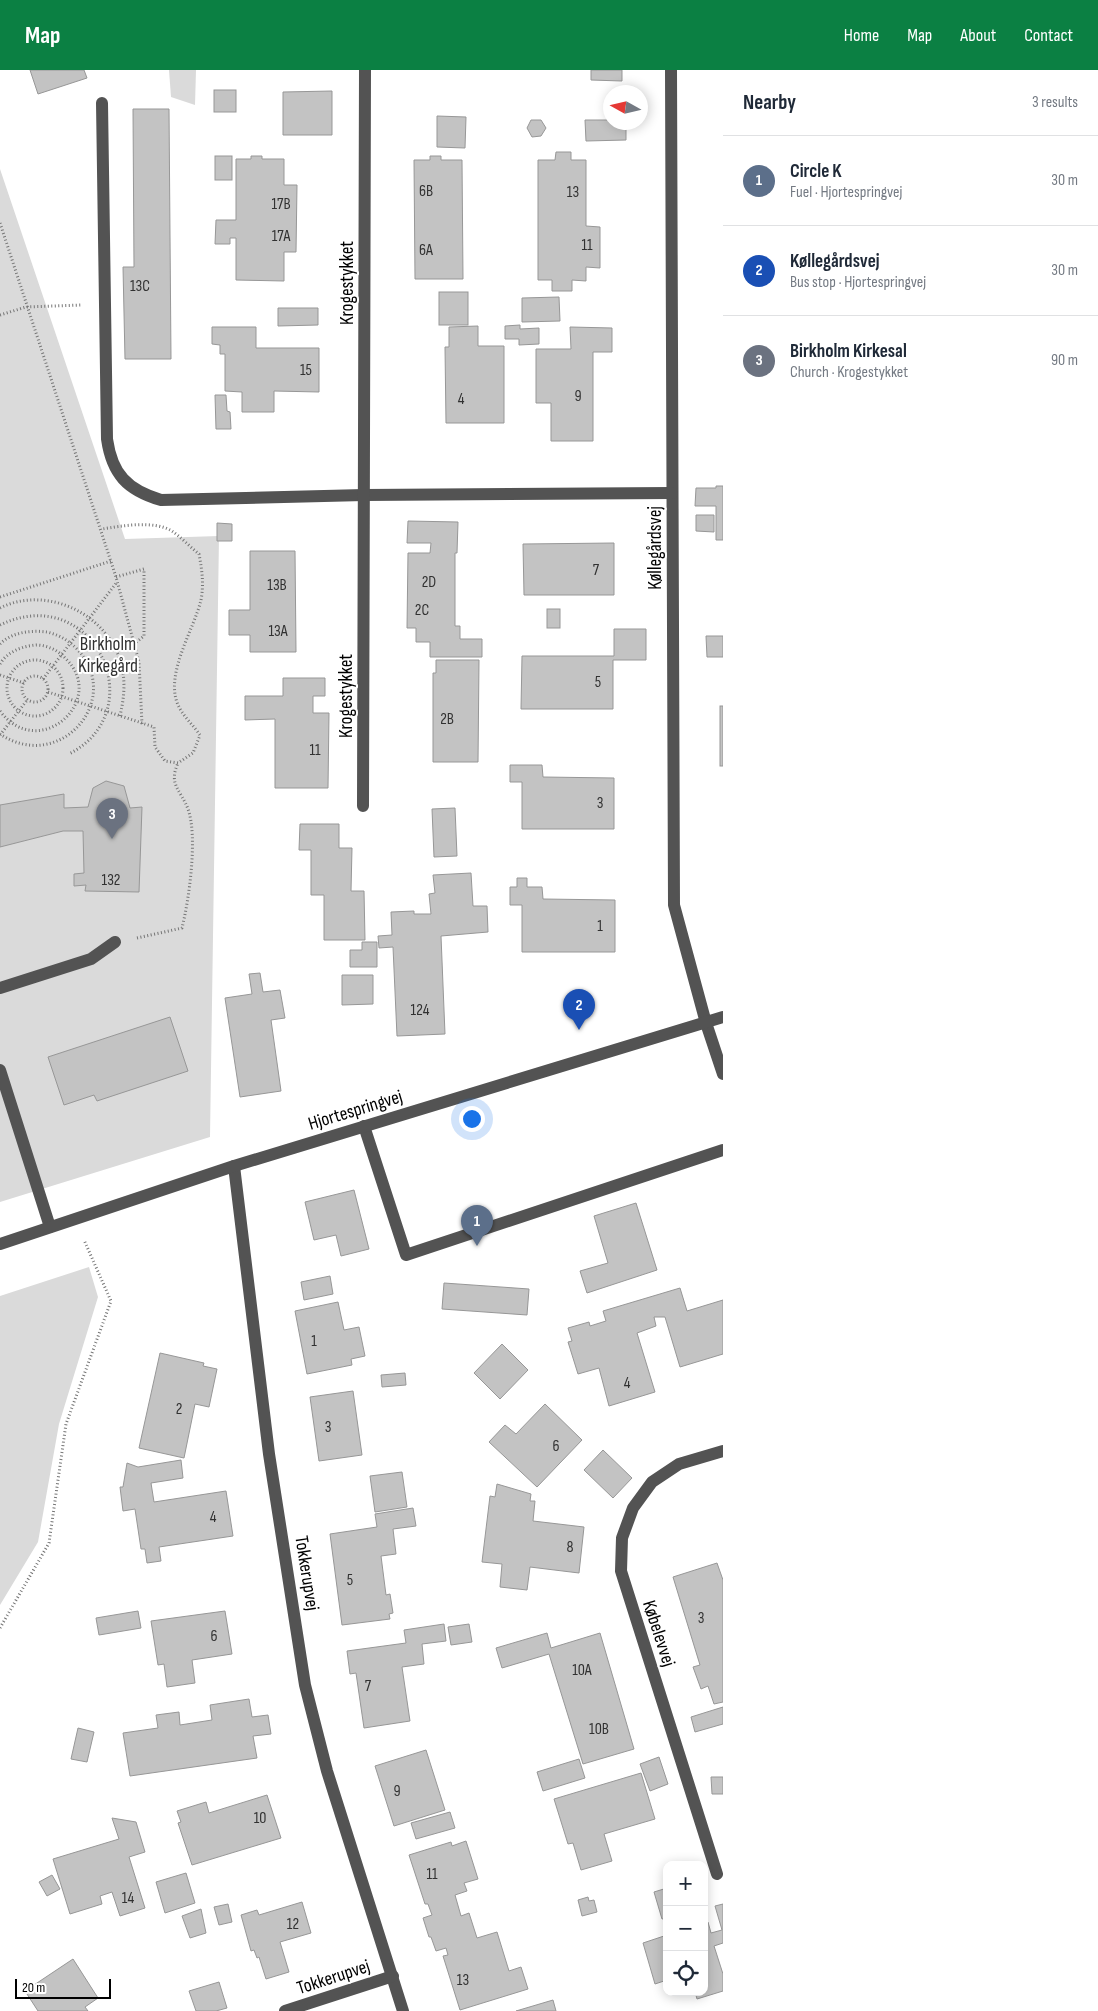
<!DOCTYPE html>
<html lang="en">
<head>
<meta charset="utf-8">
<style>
  :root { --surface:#fff; --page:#f2f2f3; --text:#1f2937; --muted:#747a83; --line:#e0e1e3; --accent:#0b8043 }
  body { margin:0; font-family:"Sofia Sans Condensed",sans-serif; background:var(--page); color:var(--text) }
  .controls { position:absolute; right:15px; bottom:15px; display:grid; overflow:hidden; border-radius:10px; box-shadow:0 2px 12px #0003 }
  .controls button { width:45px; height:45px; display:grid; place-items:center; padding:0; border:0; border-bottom:1px solid var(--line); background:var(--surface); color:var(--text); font:25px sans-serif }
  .compass { position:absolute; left:603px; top:15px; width:45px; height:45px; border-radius:50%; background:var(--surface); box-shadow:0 2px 12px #0003; rotate:278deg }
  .scale { position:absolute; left:15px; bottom:12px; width:96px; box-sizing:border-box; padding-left:5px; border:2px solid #000; border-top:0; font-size:14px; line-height:18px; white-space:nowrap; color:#000; -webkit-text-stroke:4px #fff; paint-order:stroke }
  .you { position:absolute; left:471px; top:1048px; width:18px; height:18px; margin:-12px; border:4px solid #fff; border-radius:50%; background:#1a73e8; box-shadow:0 0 0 8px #1a73e833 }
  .badge { display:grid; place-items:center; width:32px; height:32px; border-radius:50%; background:var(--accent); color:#fff; font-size:16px; font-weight:700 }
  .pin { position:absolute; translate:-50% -41px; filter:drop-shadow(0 1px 2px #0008) }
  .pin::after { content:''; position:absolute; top:26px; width:18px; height:15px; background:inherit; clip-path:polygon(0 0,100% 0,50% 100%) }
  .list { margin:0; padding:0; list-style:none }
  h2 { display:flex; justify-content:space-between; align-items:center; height:65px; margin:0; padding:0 20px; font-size:21px }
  h2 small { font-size:16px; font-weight:400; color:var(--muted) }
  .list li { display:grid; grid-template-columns:32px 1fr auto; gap:15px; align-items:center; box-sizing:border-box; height:90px; padding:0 20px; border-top:1px solid var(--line) }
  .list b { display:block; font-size:19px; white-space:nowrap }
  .list p { margin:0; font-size:16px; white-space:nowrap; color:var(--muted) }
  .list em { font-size:16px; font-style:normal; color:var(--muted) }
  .icon { flex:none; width:28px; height:28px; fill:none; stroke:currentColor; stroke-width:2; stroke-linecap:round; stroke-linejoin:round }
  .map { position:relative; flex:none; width:723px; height:1941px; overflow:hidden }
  header { display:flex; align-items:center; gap:30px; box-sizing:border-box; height:70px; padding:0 25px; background:var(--accent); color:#fff }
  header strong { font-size:24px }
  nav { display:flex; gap:28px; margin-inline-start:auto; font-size:18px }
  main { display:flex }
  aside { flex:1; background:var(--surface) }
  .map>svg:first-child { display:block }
  .green { fill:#dadada }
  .building { fill:#c3c3c3; stroke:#979797 }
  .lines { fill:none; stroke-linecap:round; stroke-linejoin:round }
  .path { stroke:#757575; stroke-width:3; stroke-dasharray:1 2.5; stroke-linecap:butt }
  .minor { stroke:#535353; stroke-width:12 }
  .labels { text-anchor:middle; stroke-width:4; stroke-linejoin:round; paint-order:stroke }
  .number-label { font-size:16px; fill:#313131 }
  .street-label { font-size:19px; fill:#000; stroke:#fff }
  .park-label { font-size:19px; fill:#313131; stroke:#fff }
</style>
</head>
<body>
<header>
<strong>Map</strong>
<nav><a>Home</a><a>Map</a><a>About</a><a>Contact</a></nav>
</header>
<main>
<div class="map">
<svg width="723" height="1941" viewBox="0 0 723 1941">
  <rect width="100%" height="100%" fill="#fff"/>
  <!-- green -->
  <g class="green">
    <polygon points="169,0 196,0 195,35 171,27"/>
    <polygon points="0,99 125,469 219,466 210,1067 0,1132"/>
    <polygon points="89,1197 98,1227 59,1354 38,1472 0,1535 0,1226"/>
  </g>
  <!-- building -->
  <g class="building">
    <polygon points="30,0 84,0 87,8 38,24"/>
    <polygon points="591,0 622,0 622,11 591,10"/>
    <rect x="214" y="20" width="22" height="22"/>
    <polygon points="332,21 332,65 283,65 283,22"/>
    <polygon points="133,39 169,39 171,289 125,289 123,197 134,197"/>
    <polygon points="437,46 466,47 465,78 437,77"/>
    <polygon points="531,50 541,50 546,58 541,66 532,67 527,58"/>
    <polygon points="585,50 610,50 610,52 626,52 626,70 586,71"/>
    <polygon points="556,82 571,82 571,90 586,90 586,156 600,157 600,198 586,197 586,211 572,210 572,221 552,221 552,210 538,210 538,90 555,90"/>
    <rect x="215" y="86" width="17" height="24"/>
    <polygon points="251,86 262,86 262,89 284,89 284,115 297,115 296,182 284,182 284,211 236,210 236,168 230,168 230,174 215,174 216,150 236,150 236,89 251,89"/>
    <polygon points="430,86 441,86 441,90 462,90 463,209 415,209 414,90 430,90"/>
    <rect x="439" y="222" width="29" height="33"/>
    <polygon points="559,227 560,251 522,252 522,228"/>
    <polygon points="278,238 318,238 318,255 278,256"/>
    <polygon points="520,255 520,259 539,258 539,274 519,275 519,269 505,269 505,256"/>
    <polygon points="478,256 478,276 504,276 504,353 446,353 445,277 449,277 449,257"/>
    <polygon points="212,257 256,257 256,278 319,278 319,322 274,321 274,342 242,342 242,322 225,321 225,284 220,284 220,275 212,274"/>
    <polygon points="570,257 612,258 612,282 593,282 593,371 551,371 551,333 536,333 536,279 571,279"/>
    <polygon points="215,325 226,325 227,341 230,342 231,359 216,359"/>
    <polygon points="716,416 723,416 723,470 716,470 716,436 695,436 696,418 716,418"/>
    <polygon points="696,445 714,445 714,462 696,461"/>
    <polygon points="408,451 458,452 457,483 455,483 455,556 460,556 460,569 482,569 482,587 430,587 430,572 416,572 416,558 407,558 408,483 430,483 431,473 407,473"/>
    <polygon points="217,453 232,454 232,471 217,471"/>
    <polygon points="614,473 614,525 524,525 523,474"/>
    <polygon points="250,481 295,481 296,582 250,582 250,565 229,565 229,540 250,540"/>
    <rect x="547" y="539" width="13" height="19"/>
    <polygon points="614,559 646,559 646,590 613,590 613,639 521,639 522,586 614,586"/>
    <polygon points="706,566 723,566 723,587 707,587"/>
    <polygon points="436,590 479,590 478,692 433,692 433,603 436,603"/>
    <polygon points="283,608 325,608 325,626 313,626 313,643 329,643 328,718 275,718 275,649 245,650 245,626 283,626"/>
    <rect x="720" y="636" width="3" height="60"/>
    <polygon points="510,695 542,695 543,707 614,708 614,759 522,759 522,712 510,712"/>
    <polygon points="106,711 124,716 130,738 142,737 139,822 85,821 86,815 74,816 74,804 84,803 83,761 63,761 0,777 0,735 64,724 64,738 88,737 93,718"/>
    <polygon points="455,738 457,786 434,787 432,739"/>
    <polygon points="300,754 339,754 339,778 352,778 351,821 364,821 365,870 324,870 324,825 311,825 311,780 299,780"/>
    <polygon points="471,803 473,836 487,836 488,862 441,866 445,964 397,966 393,877 379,878 378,866 392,865 391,842 414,841 414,844 431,844 429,824 435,823 433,805"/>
    <polygon points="517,808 527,808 527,817 542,817 543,829 615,830 615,882 522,882 522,835 510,835 510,817 517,817"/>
    <polygon points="362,872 377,872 377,897 350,897 350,880 362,880"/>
    <polygon points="260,903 263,922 280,920 285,948 271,950 281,1021 240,1027 225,928 252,924 249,904"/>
    <polygon points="342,905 373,905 373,934 342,935"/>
    <polygon points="170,947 188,1001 97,1031 94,1025 64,1035 48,987"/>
    <polygon points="354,1120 369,1179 341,1186 336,1165 314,1170 305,1132"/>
    <polygon points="636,1133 657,1200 587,1223 580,1201 608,1193 594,1146"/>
    <polygon points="330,1206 333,1224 304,1230 301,1212"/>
    <polygon points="444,1213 529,1219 527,1245 442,1239"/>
    <polygon points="680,1218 687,1241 723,1230 723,1284 680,1297 665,1247 654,1247 656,1256 637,1263 655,1322 609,1336 599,1298 578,1304 568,1272 572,1271 568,1258 589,1252 590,1256 606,1251 603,1241"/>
    <polygon points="338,1232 344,1260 359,1257 365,1286 351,1289 352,1295 307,1304 295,1241"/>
    <polygon points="502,1274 528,1300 500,1329 474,1303"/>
    <polygon points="160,1283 204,1293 203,1296 217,1299 209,1337 195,1334 184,1388 139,1378"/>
    <polygon points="405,1303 406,1315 382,1317 381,1305"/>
    <polygon points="353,1321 362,1385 319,1391 310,1327"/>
    <polygon points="545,1334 582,1370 537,1417 489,1372 505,1355 516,1364"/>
    <polygon points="603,1380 632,1408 613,1428 584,1400"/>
    <polygon points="181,1390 183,1408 151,1413 154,1432 226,1421 233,1466 159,1477 161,1491 147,1493 145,1479 141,1479 135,1439 123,1441 120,1417 123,1417 127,1393 138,1397"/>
    <polygon points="402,1402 407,1437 375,1442 370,1406"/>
    <polygon points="497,1414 531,1424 530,1431 535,1431 533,1451 584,1457 579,1503 530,1497 527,1520 500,1517 502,1494 482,1492 490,1426 495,1427"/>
    <polygon points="413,1438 416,1456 393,1459 396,1484 381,1486 386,1525 390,1524 393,1543 389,1544 390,1549 342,1555 330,1464 377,1457 375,1444"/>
    <polygon points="717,1493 723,1510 723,1632 714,1634 708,1616 701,1619 693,1597 700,1595 673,1507"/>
    <polygon points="138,1541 141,1558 99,1565 96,1548"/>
    <polygon points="225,1541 232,1584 192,1590 195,1613 167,1617 164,1594 158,1595 151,1551"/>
    <polygon points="444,1554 446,1571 422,1574 424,1594 402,1597 410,1651 364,1658 356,1603 350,1604 347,1581 406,1573 404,1560"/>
    <polygon points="469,1554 472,1572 451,1575 448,1557"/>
    <polygon points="547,1563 551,1578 600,1563 634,1679 583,1694 549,1584 502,1598 496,1578"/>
    <polygon points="249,1629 252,1647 268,1645 271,1664 253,1666 257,1688 130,1706 123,1663 158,1658 156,1645 179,1642 180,1655 212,1650 210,1635"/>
    <polygon points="723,1637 723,1654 695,1662 691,1647"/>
    <polygon points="78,1658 94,1662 87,1692 71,1689"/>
    <polygon points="426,1680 445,1740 394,1756 375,1696"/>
    <polygon points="659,1687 668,1714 650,1721 640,1694"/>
    <polygon points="579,1689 585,1708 543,1721 537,1702"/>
    <polygon points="641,1703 655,1749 604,1764 612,1791 581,1800 573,1773 568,1774 554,1729"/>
    <polygon points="711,1707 723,1707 723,1724 712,1724"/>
    <polygon points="267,1725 281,1768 192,1795 178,1753 181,1752 177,1741 206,1732 209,1743"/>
    <polygon points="450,1742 455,1758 416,1769 411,1753"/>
    <polygon points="112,1748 136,1752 145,1782 129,1787 145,1838 120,1846 112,1822 100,1826 102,1834 70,1844 53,1789 119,1769"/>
    <polygon points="466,1771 478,1809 464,1813 467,1821 455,1825 461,1846 469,1843 477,1868 497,1862 509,1901 521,1897 528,1919 460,1940 443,1886 448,1885 446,1878 436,1881 431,1867 429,1867 423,1848 432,1845 428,1834 425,1834 409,1785 451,1772 452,1776"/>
    <polygon points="186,1803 195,1833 165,1843 156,1812"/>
    <polygon points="52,1805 60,1819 47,1826 39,1812"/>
    <polygon points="667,1818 667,1848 662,1849 654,1822"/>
    <polygon points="588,1827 589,1831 594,1830 597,1842 582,1846 578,1830"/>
    <polygon points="302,1832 311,1863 280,1872 289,1902 266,1909 259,1887 257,1888 254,1880 251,1881 241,1845 257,1840 259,1845"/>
    <polygon points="228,1834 232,1852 219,1855 214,1837"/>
    <polygon points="723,1834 723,1873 714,1876 723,1904 723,1921 697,1929 695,1922 704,1922 704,1854 708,1852 711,1863 722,1860 715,1836"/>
    <polygon points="201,1839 206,1863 190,1868 182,1846"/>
    <polygon points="667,1865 667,1910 655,1914 643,1873"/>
    <polygon points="73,1889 98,1928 85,1937 88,1941 38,1941 25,1921"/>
    <polygon points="219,1912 227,1938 216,1941 196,1941 189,1921"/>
    <polygon points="553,1930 556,1941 516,1941"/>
  </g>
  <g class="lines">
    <!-- path -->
    <g class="path">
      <polyline points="0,153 116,507 139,592 142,654"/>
      <polyline points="0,245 26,237 82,235"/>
      <polyline points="116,507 144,499 144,566 134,574"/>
      <polyline points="0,527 111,491"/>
      <path d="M0,538c46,-23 107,5 121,55 5,19 3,35 -1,53"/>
      <path d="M0,555c94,-45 154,86 69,129"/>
      <path d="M0,574c12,-12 31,-14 47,-12 12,3 21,8 30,17 48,51 -18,125 -77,85"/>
      <circle cx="35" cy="618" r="28"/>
      <path d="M0,594c7,-12 22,-18 36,-19 11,0 22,5 30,14 42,41 -27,104 -66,52"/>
      <polyline points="0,605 24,613"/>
      <circle cx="35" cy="619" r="13"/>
      <polyline points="43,609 117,512"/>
      <path d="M48,622l106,35 1,20 10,14 13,2 15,-10 7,-18c-6,-9 -16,-18 -21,-28 -16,-31 15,-77 22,-107 3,-16 1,-30 -2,-46 -9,-7 -18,-17 -27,-23 -18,-11 -51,-5 -70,-2"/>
      <polyline points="0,665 28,629"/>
      <path d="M137,868l45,-10c7,-28 16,-91 6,-119 -7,-19 -20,-24 -10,-46"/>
      <polyline points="0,1558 49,1473 66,1354 111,1231 84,1170"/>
    </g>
    <!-- minor -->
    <g class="minor">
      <polyline points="671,0 674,835 706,953 723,1004"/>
      <path d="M102,33l5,336c5,35 20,51 54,61l203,-5 308,-2"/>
      <polyline points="363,736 365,0"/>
      <polyline points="0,918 91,889 115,872"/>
      <polyline points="0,1000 50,1157"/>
      <polyline points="364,1056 406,1185 723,1080"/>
      <polyline points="234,1096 269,1384 305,1615 327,1701 403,1941"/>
      <polyline points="0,1174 234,1096 723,947"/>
      <polyline points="717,1804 621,1501 622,1468 633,1438 652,1412 679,1394 723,1381"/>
      <polyline points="285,1941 393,1906"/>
    </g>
  </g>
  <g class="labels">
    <!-- number labels -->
    <g class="number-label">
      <text x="426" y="126">6B</text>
      <text x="573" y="127">13</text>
      <text x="281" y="139">17B</text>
      <text x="281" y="171">17A</text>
      <text x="587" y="180">11</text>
      <text x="426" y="185">6A</text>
      <text x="140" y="221">13C</text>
      <text x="306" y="305">15</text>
      <text x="578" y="331">9</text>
      <text x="461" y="334">4</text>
      <text x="596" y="505">7</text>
      <text x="429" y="517">2D</text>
      <text x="277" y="520">13B</text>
      <text x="422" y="545">2C</text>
      <text x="278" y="566">13A</text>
      <text x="598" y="617">5</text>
      <text x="447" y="654">2B</text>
      <text x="315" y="685">11</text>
      <text x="600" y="738">3</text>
      <text x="111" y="815">132</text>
      <text x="600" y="861">1</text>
      <text x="420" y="945">124</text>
      <text x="314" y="1276">1</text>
      <text x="627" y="1318">4</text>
      <text x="179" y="1344">2</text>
      <text x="328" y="1362">3</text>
      <text x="556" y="1381">6</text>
      <text x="213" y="1452">4</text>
      <text x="570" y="1482">8</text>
      <text x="350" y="1515">5</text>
      <text x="701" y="1553">3</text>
      <text x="214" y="1571">6</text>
      <text x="582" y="1605">10A</text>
      <text x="368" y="1621">7</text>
      <text x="599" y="1664">10B</text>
      <text x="397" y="1726">9</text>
      <text x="260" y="1753">10</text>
      <text x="432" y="1809">11</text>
      <text x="128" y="1833">14</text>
      <text x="293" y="1859">12</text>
      <text x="463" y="1915">13</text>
    </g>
    <!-- street labels -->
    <g class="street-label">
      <text transform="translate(346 213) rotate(-90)" y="7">Krogestykket</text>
      <text transform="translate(654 478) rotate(-90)" y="7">Køllegårdsvej</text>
      <text transform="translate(345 626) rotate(-90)" y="7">Krogestykket</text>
      <text transform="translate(355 1039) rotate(-17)" y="7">Hjortespringvej</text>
      <text transform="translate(308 1503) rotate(81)" y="7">Tokkerupvej</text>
      <text transform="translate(660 1563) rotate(72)" y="7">Købelevvej</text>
      <text transform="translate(333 1906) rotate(-18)" y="7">Tokkerupvej</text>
    </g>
    <!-- park labels -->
    <g class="park-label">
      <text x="108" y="580">Birkholm<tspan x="108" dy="22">Kirkegård</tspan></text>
    </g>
  </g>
</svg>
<div class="controls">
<button>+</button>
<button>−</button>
<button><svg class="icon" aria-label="locate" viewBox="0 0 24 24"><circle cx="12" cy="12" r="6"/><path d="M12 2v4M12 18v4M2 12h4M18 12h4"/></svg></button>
</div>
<svg class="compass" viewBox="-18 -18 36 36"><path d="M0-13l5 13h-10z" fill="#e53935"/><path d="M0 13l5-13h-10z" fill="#747a83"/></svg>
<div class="scale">20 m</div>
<div class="you"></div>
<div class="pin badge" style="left:477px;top:1176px;background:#5c6f8a">1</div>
<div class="pin badge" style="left:579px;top:960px;background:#1a4fb4">2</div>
<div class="pin badge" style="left:112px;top:769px;background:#6b7280">3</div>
</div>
<aside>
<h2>Nearby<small>3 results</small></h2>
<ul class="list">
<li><span class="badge" style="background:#5c6f8a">1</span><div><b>Circle K</b><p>Fuel · Hjortespringvej</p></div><em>30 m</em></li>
<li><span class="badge" style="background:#1a4fb4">2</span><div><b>Køllegårdsvej</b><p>Bus stop · Hjortespringvej</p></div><em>30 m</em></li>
<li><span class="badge" style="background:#6b7280">3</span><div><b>Birkholm Kirkesal</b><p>Church · Krogestykket</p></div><em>90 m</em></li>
</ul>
</aside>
</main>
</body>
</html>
